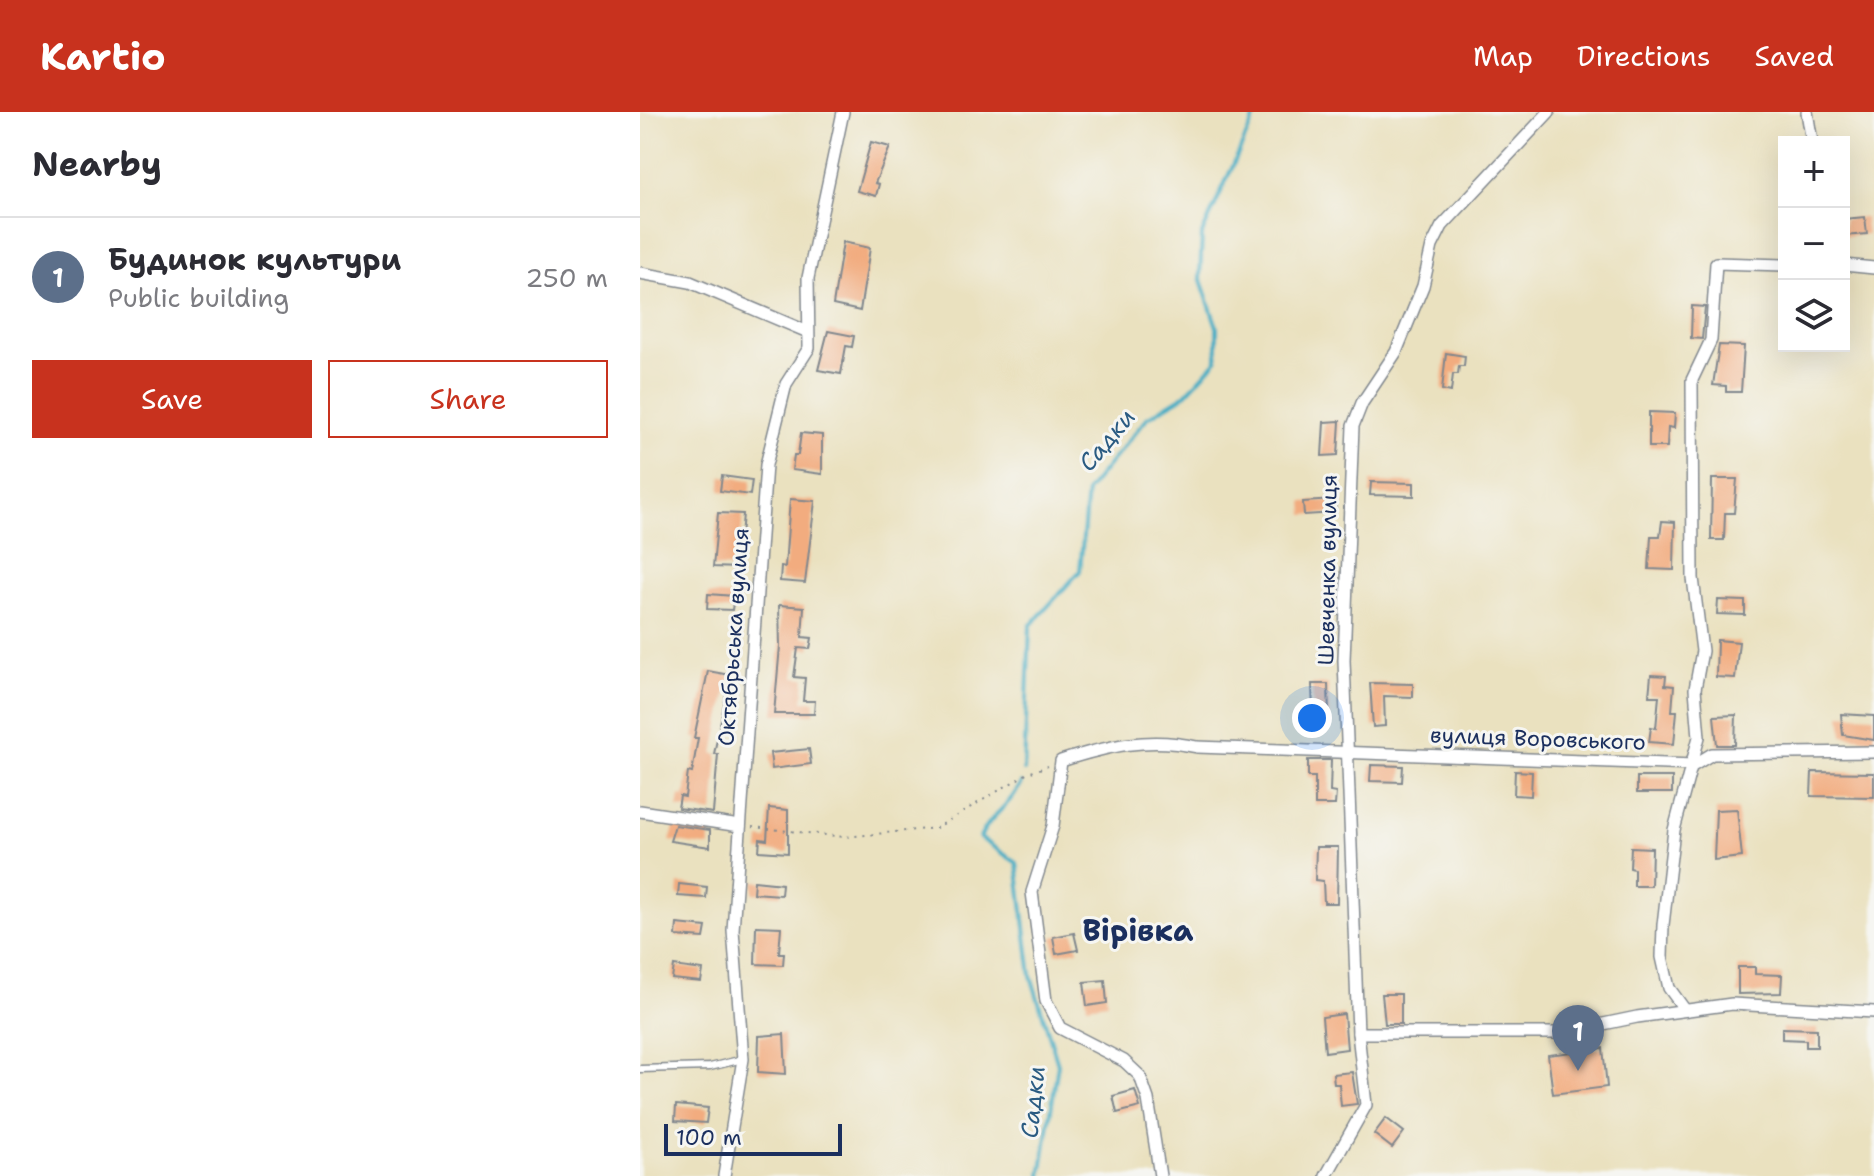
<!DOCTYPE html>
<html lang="en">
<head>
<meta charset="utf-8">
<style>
  :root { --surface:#fff; --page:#f2f2f3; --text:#2b2b33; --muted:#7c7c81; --line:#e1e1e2; --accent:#c8321e }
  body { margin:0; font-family:"Shantell Sans",sans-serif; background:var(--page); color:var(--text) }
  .controls { position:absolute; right:24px; top:24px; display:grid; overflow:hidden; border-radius:0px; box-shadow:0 8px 32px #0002 }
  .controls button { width:72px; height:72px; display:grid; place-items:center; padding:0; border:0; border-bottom:2px solid var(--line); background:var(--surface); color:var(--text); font:40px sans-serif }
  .scale { position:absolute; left:24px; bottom:20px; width:178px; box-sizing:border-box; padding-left:8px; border:4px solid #1b2f5e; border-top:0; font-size:22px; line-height:28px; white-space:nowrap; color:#1b2f5e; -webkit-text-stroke:6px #f6f6f2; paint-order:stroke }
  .you { position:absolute; left:672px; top:606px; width:28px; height:28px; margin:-20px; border:6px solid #fff; border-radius:50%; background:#1a73e8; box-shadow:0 0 0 12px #1a73e833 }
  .badge { display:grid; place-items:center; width:52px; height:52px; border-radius:50%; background:var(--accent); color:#fff; font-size:26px; font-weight:700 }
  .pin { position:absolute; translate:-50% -66px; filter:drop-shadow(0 2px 4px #0008) }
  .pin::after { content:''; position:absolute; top:42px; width:28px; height:24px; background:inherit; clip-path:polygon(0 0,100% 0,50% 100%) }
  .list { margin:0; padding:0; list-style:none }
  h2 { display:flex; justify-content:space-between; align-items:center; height:104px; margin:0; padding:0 32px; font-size:34px }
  h2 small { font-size:26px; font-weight:400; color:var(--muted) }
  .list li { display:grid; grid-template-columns:52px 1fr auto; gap:24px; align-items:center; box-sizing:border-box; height:120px; padding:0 32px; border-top:2px solid var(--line) }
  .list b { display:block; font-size:30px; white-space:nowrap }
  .list p { margin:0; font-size:26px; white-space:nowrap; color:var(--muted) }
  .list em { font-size:26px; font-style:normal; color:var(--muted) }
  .actions { display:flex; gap:16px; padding:24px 32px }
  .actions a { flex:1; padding:18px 0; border:2px solid var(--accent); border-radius:0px; text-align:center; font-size:28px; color:var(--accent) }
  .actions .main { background:var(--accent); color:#fff }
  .icon { flex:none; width:44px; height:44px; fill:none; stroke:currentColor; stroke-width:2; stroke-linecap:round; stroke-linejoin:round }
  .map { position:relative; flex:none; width:1234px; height:1064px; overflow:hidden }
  header { display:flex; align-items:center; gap:48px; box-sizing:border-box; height:112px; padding:0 40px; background:var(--accent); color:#fff }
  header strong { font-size:38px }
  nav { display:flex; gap:44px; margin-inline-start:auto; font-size:28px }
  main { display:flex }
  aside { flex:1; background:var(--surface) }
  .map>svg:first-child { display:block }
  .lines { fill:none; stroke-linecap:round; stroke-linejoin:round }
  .stream { stroke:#45adc4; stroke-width:4 }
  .building { fill:#f2ac7f }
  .lane-casing { stroke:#82888e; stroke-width:9 }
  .street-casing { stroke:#82888e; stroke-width:14 }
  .path { stroke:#82888e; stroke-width:2; stroke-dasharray:2 6; stroke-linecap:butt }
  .lane { stroke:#fff; stroke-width:6 }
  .street { stroke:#fff; stroke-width:11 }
  .labels { text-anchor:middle; stroke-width:6; stroke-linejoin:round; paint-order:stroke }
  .street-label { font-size:22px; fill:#1b2f5e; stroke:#f6f6f2 }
  .water-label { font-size:24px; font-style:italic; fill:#2a5b82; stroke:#f6f6f2 }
  .district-label { font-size:30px; font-weight:bold; fill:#1b2f5e; stroke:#f6f6f2 }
</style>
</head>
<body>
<header>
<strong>Kartio</strong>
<nav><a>Map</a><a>Directions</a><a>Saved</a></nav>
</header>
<main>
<aside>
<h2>Nearby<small></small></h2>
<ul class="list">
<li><span class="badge" style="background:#5c6f8a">1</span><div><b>Будинок культури</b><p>Public building</p></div><em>250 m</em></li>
</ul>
<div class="actions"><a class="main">Save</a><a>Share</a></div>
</aside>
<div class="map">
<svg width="1234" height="1064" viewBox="0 0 1234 1064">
  <rect width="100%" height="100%" fill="#f6f6f2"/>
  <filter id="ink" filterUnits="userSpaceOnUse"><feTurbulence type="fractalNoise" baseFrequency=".0125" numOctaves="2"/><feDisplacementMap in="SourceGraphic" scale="16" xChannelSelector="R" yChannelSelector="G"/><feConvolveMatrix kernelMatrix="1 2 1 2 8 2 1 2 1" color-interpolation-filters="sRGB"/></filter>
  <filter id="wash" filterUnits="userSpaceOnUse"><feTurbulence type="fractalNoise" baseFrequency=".006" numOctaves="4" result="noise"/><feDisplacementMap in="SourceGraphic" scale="32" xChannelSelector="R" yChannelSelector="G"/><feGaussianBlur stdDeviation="1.8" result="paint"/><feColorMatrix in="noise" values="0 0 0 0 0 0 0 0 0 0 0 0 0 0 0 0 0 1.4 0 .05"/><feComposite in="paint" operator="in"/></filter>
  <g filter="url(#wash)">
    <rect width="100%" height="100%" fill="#eae1bf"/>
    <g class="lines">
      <!-- stream -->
      <g class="stream">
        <polyline points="384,658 390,514 440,459 447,379 507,306 546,282 577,248 577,215 560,165 562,122 617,0"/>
        <path d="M381,671c-10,23 -32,32 -41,55l37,25 14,113 27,88 -17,112"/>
      </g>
    </g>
    <g id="blocks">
      <!-- building -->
      <g class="building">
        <polygon points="231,30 250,35 235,71 239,72 236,84 217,79"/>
        <polygon points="1225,105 1227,122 1204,124 1204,107"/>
        <polygon points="203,130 230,136 220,199 193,193"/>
        <polygon points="1052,194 1065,195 1062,227 1051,226"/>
        <polygon points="188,219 214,224 212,235 206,234 201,262 178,258"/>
        <polygon points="1079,233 1104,234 1101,280 1086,280 1086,274 1073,273"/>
        <polygon points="806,241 825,244 824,254 819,254 818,262 813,262 811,280 802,278"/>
        <polygon points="1009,300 1035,301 1034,316 1028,315 1027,335 1009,335"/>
        <polygon points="700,309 698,343 682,344 684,310"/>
        <polygon points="161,321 182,323 182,362 152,358 154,343 158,343"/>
        <polygon points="82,364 112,368 110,383 80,379"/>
        <polygon points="1072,367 1097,367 1094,401 1085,401 1084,428 1071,428"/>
        <polygon points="731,370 774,371 774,384 730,383"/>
        <polygon points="150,387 175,389 165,471 140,469 141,454 145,455"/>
        <polygon points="695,388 696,401 664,403 663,390"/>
        <polygon points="78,401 103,402 98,456 73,455"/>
        <polygon points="1022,409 1035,410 1034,458 1009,457 1011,424 1020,424"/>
        <polygon points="68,482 94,484 92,498 67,497"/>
        <polygon points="1078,488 1105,489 1105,503 1077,502"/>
        <polygon points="139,493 164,495 162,525 172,526 170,537 158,536 154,565 165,566 163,589 175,589 174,602 134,602 140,534"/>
        <polygon points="1077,528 1099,530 1095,566 1076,565"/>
        <polygon points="68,559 90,563 74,642 78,642 73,701 38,696 40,684 45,685 48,660 52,661 58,626 54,626"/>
        <polygon points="1011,563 1026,564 1025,573 1034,574 1032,599 1037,599 1034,632 1009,630 1011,615 1016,616 1019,584 1009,584"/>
        <polygon points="730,571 773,572 773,585 744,584 745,614 733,615"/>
        <polygon points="672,572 688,572 689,603 673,603"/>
        <polygon points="1201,602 1234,604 1234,628 1203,623"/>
        <polygon points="1096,603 1095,633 1077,633 1074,604"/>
        <polygon points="169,637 171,652 132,657 130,641"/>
        <polygon points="668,648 691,648 690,680 696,681 695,693 675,693 675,665 668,665"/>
        <polygon points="731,653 763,654 762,670 730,669"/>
        <polygon points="875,659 892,660 891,684 874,683"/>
        <polygon points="1172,660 1234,661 1234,685 1171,684"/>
        <rect x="997" y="665" width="35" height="16"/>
        <polygon points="129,696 148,698 148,741 119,739 120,727 127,728"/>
        <polygon points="1097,697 1102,745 1074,748 1076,698"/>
        <polygon points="35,713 70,718 70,735 30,729"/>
        <polygon points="676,735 698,735 697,791 684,791 683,769 675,768"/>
        <polygon points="991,735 1012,736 1011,774 994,774 994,757 990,756"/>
        <polygon points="114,769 142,772 141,783 113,781"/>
        <polygon points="39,772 67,775 66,786 38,784"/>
        <polygon points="37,812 66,815 64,826 36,824"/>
        <polygon points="116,814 141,815 139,841 144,841 143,853 115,852"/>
        <polygon points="434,821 438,838 416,842 413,825"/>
        <polygon points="34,854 63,858 61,870 32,867"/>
        <polygon points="1098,855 1115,855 1115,862 1142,863 1141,881 1098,882"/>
        <polygon points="465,868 467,891 447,894 444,870"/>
        <polygon points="742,882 761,882 761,912 745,912"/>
        <polygon points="704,902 707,937 685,940 682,905"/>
        <polygon points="1142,916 1177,917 1177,935 1166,935 1166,928 1142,927"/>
        <polygon points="144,922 146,962 118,960 119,924"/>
        <polygon points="963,936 967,975 913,982 908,943"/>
        <polygon points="712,960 717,992 701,994 699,972 694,972 693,962"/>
        <polygon points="495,978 500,995 477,1001 473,984"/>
        <polygon points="36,993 68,996 66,1011 35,1009"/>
        <polygon points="746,1006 764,1020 752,1036 734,1022"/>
      </g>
    </g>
  </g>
  <g filter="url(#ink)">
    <use href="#blocks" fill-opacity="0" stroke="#82888e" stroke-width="2"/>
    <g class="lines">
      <defs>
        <polyline id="lane" points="0,957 70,955 103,947"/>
        <g id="street">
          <polyline points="1167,0 1172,30"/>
          <polyline points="1204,153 1234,156"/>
          <polyline points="0,161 50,170 168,220"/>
          <polyline points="0,699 100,714"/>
          <polyline points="1045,898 1029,876 1022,845 1023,813 1034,718 1059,625 1055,577 1062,539 1053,466 1052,268 1071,228 1076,151 1144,153"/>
          <polyline points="718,921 920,921 997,905 1092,892 1234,900"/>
          <polyline points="84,1064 103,947 93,818 126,353 146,272 169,236 168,166 203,0"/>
          <path d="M520,1064l-12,-77 -8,-23 -16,-15 -64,-33 -14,-27 -14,-109 21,-66 8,-65c46,-15 88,-25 136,-14l497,18 18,-11 162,-2"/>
          <polyline points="686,1064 726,993 718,921 704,548 713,314 722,291 756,240 783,174 792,134 802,114 909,0"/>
        </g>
      </defs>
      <!-- lane casing -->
      <use href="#lane" class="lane-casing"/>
      <!-- street casing -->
      <use href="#street" class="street-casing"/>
      <!-- path -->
      <polyline class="path" points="112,715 205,725 296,716 388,661 408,654"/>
      <!-- lane -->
      <use href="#lane" class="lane"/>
      <!-- street -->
      <use href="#street" class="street"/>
    </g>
  </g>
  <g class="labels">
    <!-- street labels -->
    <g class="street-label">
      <text transform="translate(687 458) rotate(-89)" y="8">Шевченка вулиця</text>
      <text transform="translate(93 525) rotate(-86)" y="8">Октябрьська вулиця</text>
      <text transform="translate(898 626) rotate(2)" y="8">вулиця Воровського</text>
    </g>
    <!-- water labels -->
    <g class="water-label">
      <text transform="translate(467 328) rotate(-50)" y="8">Садки</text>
      <text transform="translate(393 990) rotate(-84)" y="8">Садки</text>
    </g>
    <!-- district labels -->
    <g class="district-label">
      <text x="498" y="829">Вірівка</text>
    </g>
  </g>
</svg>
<div class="controls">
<button>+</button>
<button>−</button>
<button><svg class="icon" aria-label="layers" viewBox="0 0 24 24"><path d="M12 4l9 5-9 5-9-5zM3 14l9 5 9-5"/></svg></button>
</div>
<div class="scale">100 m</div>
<div class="you"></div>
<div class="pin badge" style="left:938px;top:959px;background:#5c6f8a">1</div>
</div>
</main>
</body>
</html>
